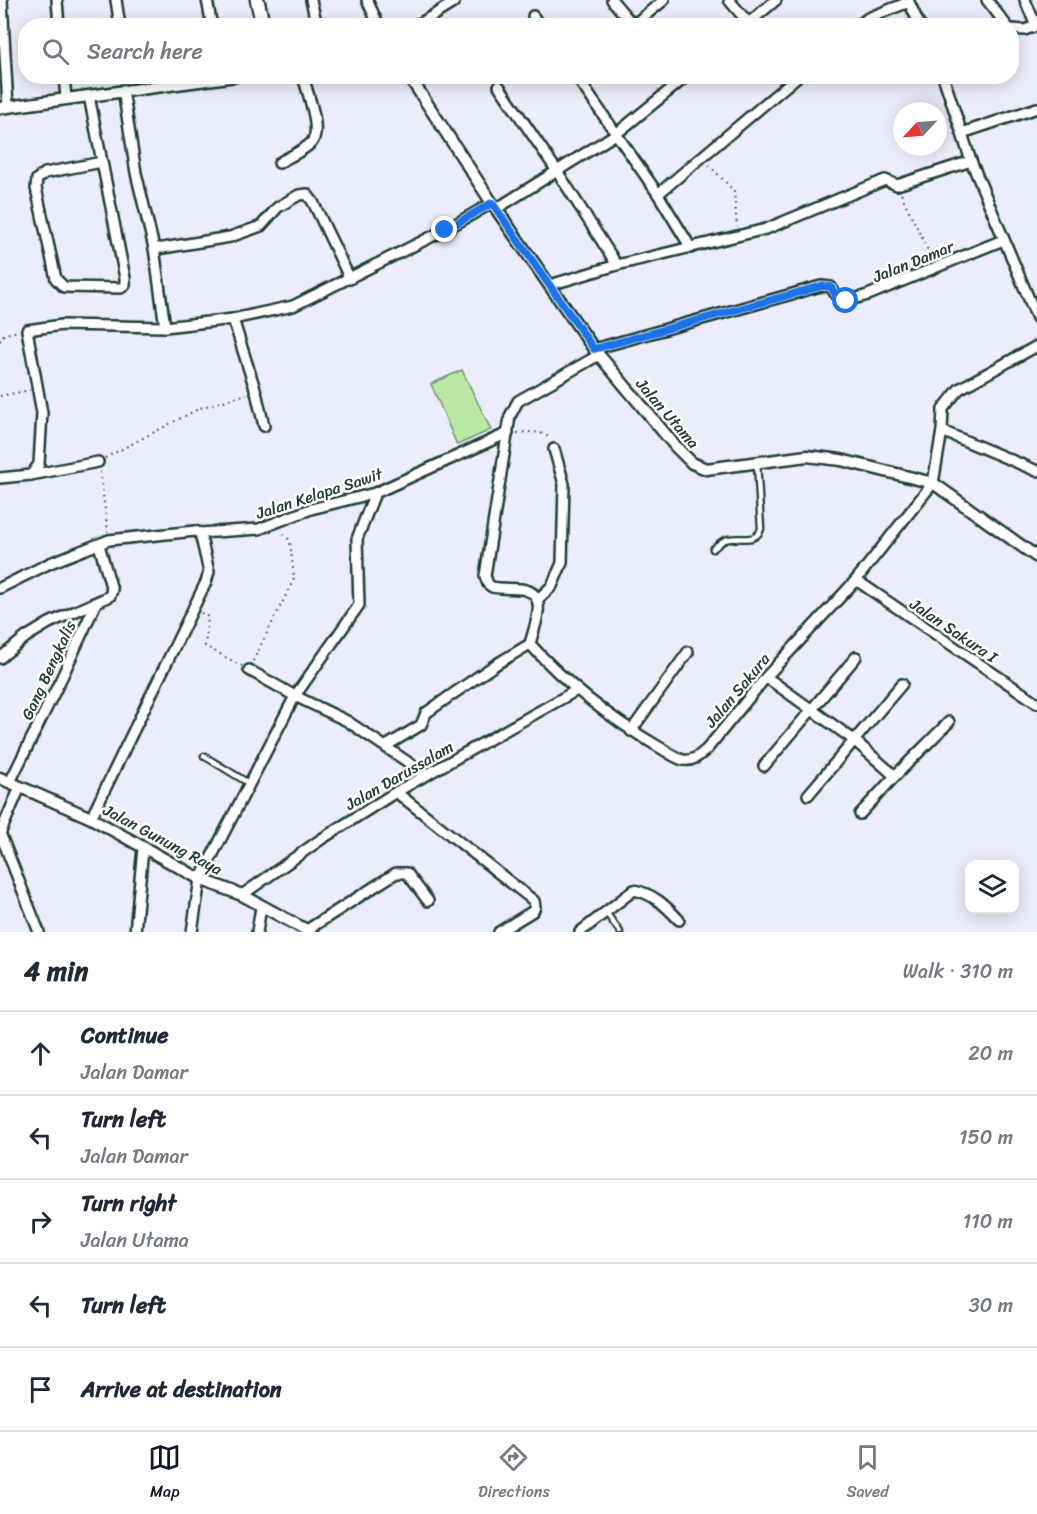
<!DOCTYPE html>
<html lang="en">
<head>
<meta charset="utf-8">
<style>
  :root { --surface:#fff; --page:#f6f6f7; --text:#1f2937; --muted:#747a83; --line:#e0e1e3; --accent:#111827 }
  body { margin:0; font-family:Sriracha,sans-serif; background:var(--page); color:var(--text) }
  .controls { position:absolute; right:18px; bottom:18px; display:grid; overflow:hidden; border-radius:12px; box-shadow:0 3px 15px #0003 }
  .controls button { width:54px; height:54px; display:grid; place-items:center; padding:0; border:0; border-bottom:2px solid var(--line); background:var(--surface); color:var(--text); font:30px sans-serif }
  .compass { position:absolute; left:893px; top:102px; width:54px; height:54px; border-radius:50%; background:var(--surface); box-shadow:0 3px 15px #0003; rotate:244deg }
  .stop { position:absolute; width:18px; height:18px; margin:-14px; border:4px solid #1a73e8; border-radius:50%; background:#fff }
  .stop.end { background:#1a73e8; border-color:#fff; box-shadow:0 2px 6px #0008 }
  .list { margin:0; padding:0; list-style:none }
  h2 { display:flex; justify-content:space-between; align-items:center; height:78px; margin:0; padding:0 24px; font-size:26px }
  h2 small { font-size:20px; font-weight:400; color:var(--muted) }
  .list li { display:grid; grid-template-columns:39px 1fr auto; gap:18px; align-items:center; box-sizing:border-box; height:84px; padding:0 24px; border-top:2px solid var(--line) }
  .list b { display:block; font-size:22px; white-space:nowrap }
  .list p { margin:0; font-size:20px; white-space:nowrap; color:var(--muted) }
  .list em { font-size:20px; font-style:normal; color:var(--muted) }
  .icon { flex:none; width:33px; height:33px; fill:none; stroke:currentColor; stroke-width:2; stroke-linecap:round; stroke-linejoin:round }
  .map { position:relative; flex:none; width:1037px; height:932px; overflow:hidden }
  .search { position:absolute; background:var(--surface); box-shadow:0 3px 15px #0003; left:18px; right:18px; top:18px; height:66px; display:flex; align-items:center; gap:15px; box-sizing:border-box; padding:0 21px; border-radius:24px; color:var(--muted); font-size:22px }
  .sheet { height:498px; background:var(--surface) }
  nav { display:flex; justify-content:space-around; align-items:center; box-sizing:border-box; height:84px; border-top:2px solid var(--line); background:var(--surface); font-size:16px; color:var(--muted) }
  nav a { display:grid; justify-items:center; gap:3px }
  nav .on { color:var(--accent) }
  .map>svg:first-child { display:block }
  .green { fill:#bce8a5; stroke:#6e926c; stroke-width:1.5 }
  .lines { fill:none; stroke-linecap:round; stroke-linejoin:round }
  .service-casing { stroke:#1f3d34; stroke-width:9 }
  .minor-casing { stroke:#1f3d34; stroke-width:14 }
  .tertiary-casing { stroke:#1f3d34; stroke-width:15 }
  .path { stroke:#1f3d34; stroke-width:2; stroke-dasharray:1.5 4.5; stroke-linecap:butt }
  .service { stroke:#fff; stroke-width:4.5 }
  .minor { stroke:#fff; stroke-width:9 }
  .tertiary { stroke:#fff; stroke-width:10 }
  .route { stroke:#1a73e8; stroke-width:8 }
  .labels { text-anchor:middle; stroke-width:5; stroke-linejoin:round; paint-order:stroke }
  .street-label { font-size:16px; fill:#1f3d34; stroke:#fff }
</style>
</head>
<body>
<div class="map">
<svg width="1037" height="932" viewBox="0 0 1037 932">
  <rect width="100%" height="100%" fill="#ecedfc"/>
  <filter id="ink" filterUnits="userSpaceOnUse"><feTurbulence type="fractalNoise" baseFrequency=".0167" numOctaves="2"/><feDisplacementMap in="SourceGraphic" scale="12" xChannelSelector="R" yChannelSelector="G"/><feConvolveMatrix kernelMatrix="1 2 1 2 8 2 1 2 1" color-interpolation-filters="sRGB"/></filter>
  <g filter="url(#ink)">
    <!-- green -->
    <polygon class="green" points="462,370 491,430 457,445 431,384"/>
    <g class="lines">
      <defs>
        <g id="service">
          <polyline points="253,0 259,26"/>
          <path d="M713,549c4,-3 7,-7 12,-9 13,-5 30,5 36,-11l-4,-66"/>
          <polyline points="204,756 250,784"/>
          <polyline points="605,911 620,932"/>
        </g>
        <g id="minor">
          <polyline points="2,0 8,107"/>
          <polyline points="57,0 59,26"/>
          <polyline points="116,0 120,26"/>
          <polyline points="207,0 212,26"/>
          <polyline points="259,0 265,26"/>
          <polyline points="311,0 317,26"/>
          <polyline points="367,0 379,26"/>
          <polyline points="612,0 633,25"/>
          <polyline points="729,0 751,26"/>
          <polyline points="987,0 1007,26"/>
          <polyline points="1025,0 1036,26"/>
          <polyline points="533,16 540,26"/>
          <polyline points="299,26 316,21"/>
          <polyline points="416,26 453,3 455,0"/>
          <polyline points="632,26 664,0"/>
          <polyline points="745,26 776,0"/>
          <polyline points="858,26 868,18 909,2 920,26"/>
          <polyline points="1012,29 1024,30 1037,26"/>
          <polyline points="64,76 66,98"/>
          <polyline points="576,76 658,194 691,248"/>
          <polyline points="943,76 971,161 1037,318"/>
          <polyline points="499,86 557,171 617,265"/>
          <polyline points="123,90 136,173 154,248 165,327"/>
          <polyline points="89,96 125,278 125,285 121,288 64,287 56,279 36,188 37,179 45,173 102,162"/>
          <polyline points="962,133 1037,108"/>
          <path d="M279,163c9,-6 25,-12 33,-21 10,-13 -5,-50 -9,-66"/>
          <polyline points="658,194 798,76"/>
          <polyline points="496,209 616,134 687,76"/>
          <polyline points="154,248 163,248 230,237 261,226 278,207 299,195 307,194 313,202 350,279"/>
          <polyline points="550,285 617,265 766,229 885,180 897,185 971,161"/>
          <polyline points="233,319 256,392 264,426"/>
          <polyline points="594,349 821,286 831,287 836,295 846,301 868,295 1003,240"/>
          <polyline points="942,431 1037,471"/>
          <polyline points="98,462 31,475 39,464 42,413 27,330 62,325 165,327 233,319 293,306 445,230 492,203"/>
          <polyline points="0,478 31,475"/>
          <polyline points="856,580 1037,703"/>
          <polyline points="0,588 50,563 109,540 195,531 200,533 259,529 311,509 375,493 508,433"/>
          <polyline points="538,599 552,586 562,563 564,484 554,449"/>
          <path d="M530,644c37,41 81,75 129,103 7,4 16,11 24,13 10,2 17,-5 24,-11l59,-72 90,-97 77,-97 9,-52 1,-22 16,-20 78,-43"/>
          <polyline points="0,658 26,637 49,623 110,596 112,590 99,545"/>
          <polyline points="249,670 295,696 347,721 427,775"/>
          <polyline points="766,677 854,740 895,776 860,814"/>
          <polyline points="631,731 688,652"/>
          <path d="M386,746l35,-21 5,-12 24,-17 45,-31 35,-21c4,-18 21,-51 -9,-55 -10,-1 -20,0 -29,-2l-4,-3 -3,-8 25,-160 8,-15 81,-46"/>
          <polyline points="764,766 856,657"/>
          <polyline points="895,776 949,722"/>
          <polyline points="10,782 62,677 96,603"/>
          <polyline points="396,792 534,901 535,907 533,911 499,932"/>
          <polyline points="808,795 902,684"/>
          <polyline points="91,818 206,582 209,572 200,533"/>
          <polyline points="0,833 39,932"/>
          <polyline points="0,834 20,787"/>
          <polyline points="242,895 320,840 396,792 577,690"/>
          <polyline points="307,930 396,873 407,873 428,901"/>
          <polyline points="135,932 143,848"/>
          <polyline points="192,932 200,879 295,696 359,605 357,539 375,493"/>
          <polyline points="257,932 261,907"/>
          <path d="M580,932l54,-42c20,4 32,16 45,30"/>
        </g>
        <g id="tertiary">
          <polyline points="409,76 492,203 594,349 676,447 692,463 706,469 807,456 841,460 933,483 1037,557"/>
          <polyline points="0,108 236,76"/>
          <polyline points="0,778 91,818 200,879 242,895 310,932"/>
        </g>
      </defs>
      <!-- service casing -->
      <use href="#service" class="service-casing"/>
      <!-- minor casing -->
      <use href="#minor" class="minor-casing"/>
      <!-- tertiary casing -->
      <use href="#tertiary" class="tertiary-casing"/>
      <!-- path -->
      <g class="path">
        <polyline points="709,165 734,191 737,227"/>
        <polyline points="901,194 932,259"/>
        <polyline points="0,341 4,334 19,331"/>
        <polyline points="0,396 30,390"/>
        <path d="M517,433c12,-1 24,-3 34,6"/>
        <polyline points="105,458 200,408 247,394"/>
        <polyline points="100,472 108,532"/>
        <polyline points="201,613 208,617 205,646 242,666"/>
        <polyline points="253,661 294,579 290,541 281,530"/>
      </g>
      <!-- service -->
      <use href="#service" class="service"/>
      <!-- minor -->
      <use href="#minor" class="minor"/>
      <!-- tertiary -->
      <use href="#tertiary" class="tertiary"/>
    </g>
  </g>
  <g class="lines" filter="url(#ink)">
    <!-- route -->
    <polyline class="route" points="445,230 492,203 594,349 822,286 831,287 836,296 846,301"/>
  </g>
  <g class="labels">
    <!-- street labels -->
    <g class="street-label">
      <text transform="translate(913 261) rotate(-22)" y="6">Jalan Damar</text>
      <text transform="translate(668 413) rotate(49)" y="6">Jalan Utama</text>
      <text transform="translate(319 493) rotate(-18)" y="6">Jalan Kelapa Sawit</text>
      <text transform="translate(954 630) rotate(34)" y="6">Jalan Sakura I</text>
      <text transform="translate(48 670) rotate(-65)" y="6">Gang Bengkalis</text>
      <text transform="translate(737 690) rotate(-50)" y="6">Jalan Sakura</text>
      <text transform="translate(399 775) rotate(-30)" y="6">Jalan Darussalam</text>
      <text transform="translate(163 839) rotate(28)" y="6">Jalan Gunung Raya</text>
    </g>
  </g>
</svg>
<div class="controls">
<button><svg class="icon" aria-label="layers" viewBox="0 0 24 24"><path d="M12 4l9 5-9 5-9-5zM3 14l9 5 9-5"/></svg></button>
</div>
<svg class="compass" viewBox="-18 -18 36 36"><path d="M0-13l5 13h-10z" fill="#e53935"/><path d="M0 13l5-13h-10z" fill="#747a83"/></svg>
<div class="stop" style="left:846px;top:301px"></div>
<div class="stop end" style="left:445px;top:230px"></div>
<div class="search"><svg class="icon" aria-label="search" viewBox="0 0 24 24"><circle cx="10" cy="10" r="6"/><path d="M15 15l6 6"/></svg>Search here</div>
</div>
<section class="sheet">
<h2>4 min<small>Walk · 310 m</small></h2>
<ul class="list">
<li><svg class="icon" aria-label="ahead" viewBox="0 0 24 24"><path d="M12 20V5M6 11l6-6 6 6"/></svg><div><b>Continue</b><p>Jalan Damar</p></div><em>20 m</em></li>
<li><svg class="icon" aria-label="left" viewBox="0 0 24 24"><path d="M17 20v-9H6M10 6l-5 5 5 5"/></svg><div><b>Turn left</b><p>Jalan Damar</p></div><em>150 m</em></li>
<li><svg class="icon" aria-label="right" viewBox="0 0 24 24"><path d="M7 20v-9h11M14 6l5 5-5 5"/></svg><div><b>Turn right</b><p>Jalan Utama</p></div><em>110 m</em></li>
<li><svg class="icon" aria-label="left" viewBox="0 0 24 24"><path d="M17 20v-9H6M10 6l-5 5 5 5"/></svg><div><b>Turn left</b></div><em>30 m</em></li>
<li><svg class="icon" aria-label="arrive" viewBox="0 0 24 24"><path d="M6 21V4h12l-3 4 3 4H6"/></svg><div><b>Arrive at destination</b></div></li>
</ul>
</section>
<nav>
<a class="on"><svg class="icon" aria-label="map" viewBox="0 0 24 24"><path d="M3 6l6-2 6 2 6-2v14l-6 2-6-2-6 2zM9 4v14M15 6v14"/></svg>Map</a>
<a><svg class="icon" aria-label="directions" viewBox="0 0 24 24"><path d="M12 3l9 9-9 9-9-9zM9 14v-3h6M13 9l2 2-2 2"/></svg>Directions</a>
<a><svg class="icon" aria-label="saved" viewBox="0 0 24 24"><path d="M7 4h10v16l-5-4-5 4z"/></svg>Saved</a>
</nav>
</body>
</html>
